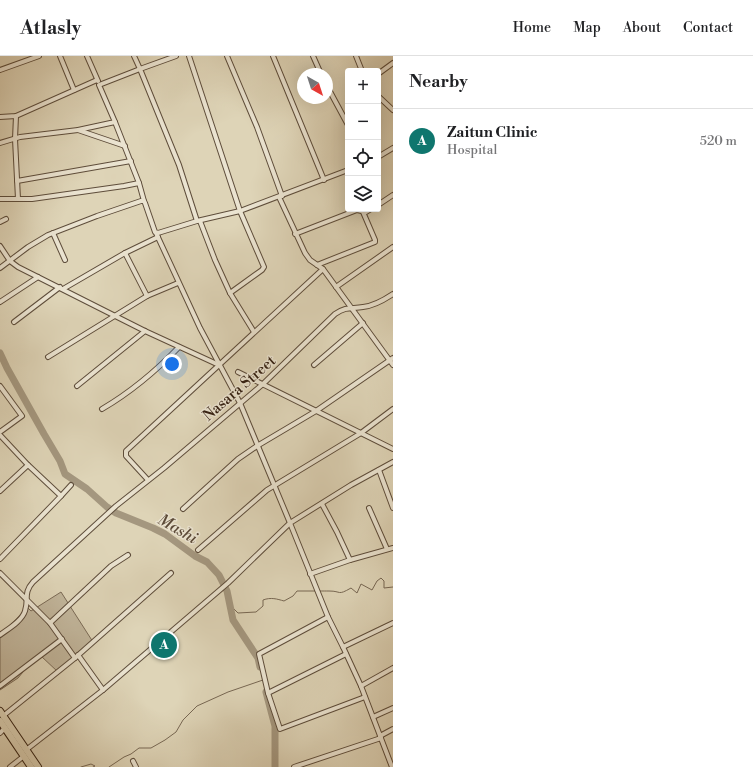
<!DOCTYPE html>
<html lang="en">
<head>
<meta charset="utf-8">
<style>
  :root { --surface:#fff; --page:#f2f2f2; --text:#202124; --muted:#757577; --line:#e0e0e0; --accent:#0f766e }
  body { margin:0; font-family:"Libre Bodoni",serif; background:var(--page); color:var(--text) }
  .controls { position:absolute; right:12px; top:12px; display:grid; overflow:hidden; border-radius:4px; box-shadow:0 4px 16px #0002 }
  .controls button { width:36px; height:36px; display:grid; place-items:center; padding:0; border:0; border-bottom:1px solid var(--line); background:var(--surface); color:var(--text); font:20px sans-serif }
  .compass { position:absolute; left:297px; top:12px; width:36px; height:36px; border-radius:50%; background:var(--surface); box-shadow:0 4px 16px #0002; rotate:141deg }
  .you { position:absolute; left:172px; top:308px; width:14px; height:14px; margin:-10px; border:3px solid #fff; border-radius:50%; background:#1a73e8; box-shadow:0 0 0 6px #1a73e833 }
  .badge { display:grid; place-items:center; width:26px; height:26px; border-radius:50%; background:var(--accent); color:#fff; font-size:13px; font-weight:700 }
  .pin { position:absolute; translate:-50% -50%; border:2px solid #fff; box-shadow:0 1px 4px #0006 }
  .list { margin:0; padding:0; list-style:none }
  h2 { display:flex; justify-content:space-between; align-items:center; height:52px; margin:0; padding:0 16px; font-size:17px }
  h2 small { font-size:13px; font-weight:400; color:var(--muted) }
  .list li { display:grid; grid-template-columns:26px 1fr auto; gap:12px; align-items:center; box-sizing:border-box; height:64px; padding:0 16px; border-top:1px solid var(--line) }
  .list b { display:block; font-size:15px; white-space:nowrap }
  .list p { margin:0; font-size:13px; white-space:nowrap; color:var(--muted) }
  .list em { font-size:13px; font-style:normal; color:var(--muted) }
  .icon { flex:none; width:22px; height:22px; fill:none; stroke:currentColor; stroke-width:2; stroke-linecap:round; stroke-linejoin:round }
  .map { position:relative; flex:none; width:393px; height:711px; overflow:hidden }
  header { display:flex; align-items:center; gap:24px; box-sizing:border-box; height:56px; padding:0 20px; background:var(--surface); border-bottom:1px solid var(--line) }
  header strong { font-size:19px }
  nav { display:flex; gap:22px; margin-inline-start:auto; font-size:14px }
  main { display:flex }
  aside { flex:1; background:var(--surface) }
  .map>svg:first-child { display:block }
  .green { fill:#c1b59b; stroke:#7a6a56 }
  .lines { fill:none; stroke-linecap:round; stroke-linejoin:round }
  .stream { stroke:#776753; stroke-width:1 }
  .river { stroke:#a4977f; stroke-width:7 }
  .minor-casing { stroke:#5e4d3b; stroke-width:6 }
  .highway-casing { stroke:#342012; stroke-width:8 }
  .minor { stroke:#eae3d0; stroke-width:4 }
  .highway { stroke:#ded4b7; stroke-width:6 }
  .labels { text-anchor:middle; stroke-width:3; stroke-linejoin:round; paint-order:stroke }
  .street-label { font-size:15px; fill:#342012; stroke:#eae3d0 }
  .water-label { font-size:16px; font-style:italic; fill:#5b4a38; stroke:#eae3d0 }
</style>
</head>
<body>
<header>
<strong>Atlasly</strong>
<nav><a>Home</a><a>Map</a><a>About</a><a>Contact</a></nav>
</header>
<main>
<div class="map">
<svg width="393" height="711" viewBox="0 0 393 711">
  <rect width="100%" height="100%" fill="#ded4b7"/>
  <filter id="stains"><feTurbulence type="fractalNoise" baseFrequency=".005" numOctaves="4"/><feColorMatrix values="0 0 0 0 .2 0 0 0 0 .09 0 0 0 0 .02 0 0 0 .5 -.17"/></filter>
  <radialGradient id="worn" r=".72"><stop offset=".6" stop-color="#630" stop-opacity="0"/><stop offset="1" stop-color="#630" stop-opacity=".3"/></radialGradient>
  <!-- green -->
  <polygon class="green" points="61,536 93,586 58,616 41,600 32,605 18,622 0,634 0,575 2,577 28,552 31,555"/>
  <g class="lines">
    <!-- stream -->
    <g class="stream">
      <path d="M319,535c4,0 7,0 10,0 13,0 8,5 22,-3l6,5 4,-9 11,6 5,-9 4,-3 3,3v7l9,-1"/>
      <path d="M231,550l7,7 18,-1 7,-6v-6c8,-3 14,-1 21,1l9,-5 4,-5h19"/>
      <polyline points="81,711 91,708 95,710 93,711"/>
      <polyline points="109,711 124,701 131,698 139,692 151,692 165,684 176,676 183,664 197,650 228,636 263,624"/>
    </g>
    <!-- river -->
    <g class="river">
      <polyline points="0,297 7,312 44,378 60,405 65,418 87,433 107,451 116,457 153,472 165,478 195,500 207,506 219,519 227,535 233,564 258,602 260,611"/>
      <polyline points="266,636 275,670 275,711"/>
    </g>
    <defs>
      <g id="minor">
        <polyline points="60,0 74,34"/>
        <polyline points="87,0 98,25"/>
        <polyline points="176,0 140,13 179,109 197,165"/>
        <polyline points="189,0 240,155 264,211 262,214 230,237"/>
        <polyline points="227,0 257,71 282,140"/>
        <polyline points="273,0 324,124"/>
        <polyline points="313,0 321,18"/>
        <polyline points="356,0 362,15"/>
        <polyline points="0,14 39,0"/>
        <polyline points="378,18 393,7"/>
        <polyline points="327,30 348,69"/>
        <polyline points="378,40 393,54"/>
        <polyline points="16,60 15,83 18,143"/>
        <polyline points="0,61 16,60 97,24"/>
        <polyline points="115,66 139,127 144,145"/>
        <polyline points="78,74 125,90"/>
        <polyline points="0,87 20,81 78,74 115,66 99,29 140,13 134,0"/>
        <polyline points="378,101 393,92"/>
        <polyline points="17,125 131,105"/>
        <polyline points="279,141 305,197 310,204 323,213 393,309"/>
        <polyline points="0,143 32,143 124,130 139,127"/>
        <polyline points="378,149 393,139"/>
        <polyline points="200,165 215,204 230,237 254,276"/>
        <polyline points="0,166 6,163"/>
        <polyline points="53,177 65,204"/>
        <polyline points="295,178 357,154 366,156 371,153"/>
        <polyline points="0,190 10,205 18,211 145,275 219,309"/>
        <polyline points="125,197 147,240"/>
        <polyline points="317,209 375,186 375,184 363,156"/>
        <polyline points="0,212 28,191 48,179 97,160 141,145 144,145 145,147 155,176 158,177 197,165 240,155 348,114"/>
        <polyline points="336,231 393,191"/>
        <polyline points="63,233 125,197 158,181"/>
        <polyline points="0,246 38,221"/>
        <polyline points="14,266 60,231"/>
        <polyline points="48,301 147,240 178,227"/>
        <polyline points="314,309 363,267"/>
        <polyline points="238,316 393,393"/>
        <polyline points="0,330 22,360 0,376"/>
        <polyline points="77,330 145,275"/>
        <path d="M102,353c29,-17 54,-38 77,-62"/>
        <polyline points="0,379 28,409 61,440 0,503"/>
        <polyline points="379,414 393,452"/>
        <polyline points="148,424 126,400 126,395 323,213"/>
        <polyline points="0,435 28,409"/>
        <polyline points="61,440 71,429"/>
        <polyline points="322,448 337,476 350,504"/>
        <polyline points="369,452 387,493"/>
        <polyline points="183,453 238,403 257,390 316,355 393,302"/>
        <polyline points="198,494 267,434 361,377 393,353"/>
        <polyline points="0,517 50,567 75,602"/>
        <polyline points="310,518 350,504 393,492"/>
        <polyline points="328,561 259,598 268,637 280,673 365,641"/>
        <polyline points="50,567 111,510 128,499"/>
        <path d="M0,579c8,-6 22,-14 25,-24 4,-12 -2,-18 8,-29l83,-76 48,-38 99,-84 72,-70c12,-8 16,-5 28,-7 11,-1 21,-7 30,-13"/>
        <polyline points="343,591 393,567"/>
        <polyline points="78,599 103,634"/>
        <polyline points="0,630 62,583"/>
        <polyline points="361,630 393,612"/>
        <polyline points="268,637 346,598"/>
        <polyline points="3,660 75,602 171,517"/>
        <polyline points="373,661 393,652"/>
        <polyline points="0,677 5,672"/>
        <polyline points="380,680 393,673"/>
        <polyline points="26,694 103,634 228,527 290,467 240,347 200,272 156,177"/>
        <polyline points="133,705 136,711"/>
        <polyline points="10,711 24,700"/>
        <polyline points="294,711 381,682"/>
        <polyline points="392,711 361,630 343,591 328,561 290,467 351,429 393,406"/>
      </g>
      <g id="highway">
        <polyline points="0,655 38,711"/>
        <polyline points="0,665 31,711"/>
      </g>
    </defs>
    <!-- minor casing -->
    <use href="#minor" class="minor-casing"/>
    <!-- highway casing -->
    <use href="#highway" class="highway-casing"/>
    <!-- minor -->
    <use href="#minor" class="minor"/>
    <!-- highway -->
    <use href="#highway" class="highway"/>
  </g>
  <g class="labels">
    <!-- street labels -->
    <g class="street-label">
      <text transform="translate(239 332) rotate(-41)" y="5">Nasara Street</text>
    </g>
    <!-- water labels -->
    <g class="water-label">
      <text transform="translate(178 472) rotate(30)" y="6">Mashi</text>
    </g>
  </g>
  <rect width="100%" height="100%" filter="url(#stains)"/>
  <rect width="100%" height="100%" fill="url(#worn)"/>
</svg>
<div class="controls">
<button>+</button>
<button>−</button>
<button><svg class="icon" aria-label="locate" viewBox="0 0 24 24"><circle cx="12" cy="12" r="6"/><path d="M12 2v4M12 18v4M2 12h4M18 12h4"/></svg></button>
<button><svg class="icon" aria-label="layers" viewBox="0 0 24 24"><path d="M12 4l9 5-9 5-9-5zM3 14l9 5 9-5"/></svg></button>
</div>
<svg class="compass" viewBox="-18 -18 36 36"><path d="M0-13l5 13h-10z" fill="#e53935"/><path d="M0 13l5-13h-10z" fill="#757577"/></svg>
<div class="you"></div>
<div class="pin badge" style="left:164px;top:589px">A</div>
</div>
<aside>
<h2>Nearby<small></small></h2>
<ul class="list">
<li><span class="badge">A</span><div><b>Zaitun Clinic</b><p>Hospital</p></div><em>520 m</em></li>
</ul>
</aside>
</main>
</body>
</html>
